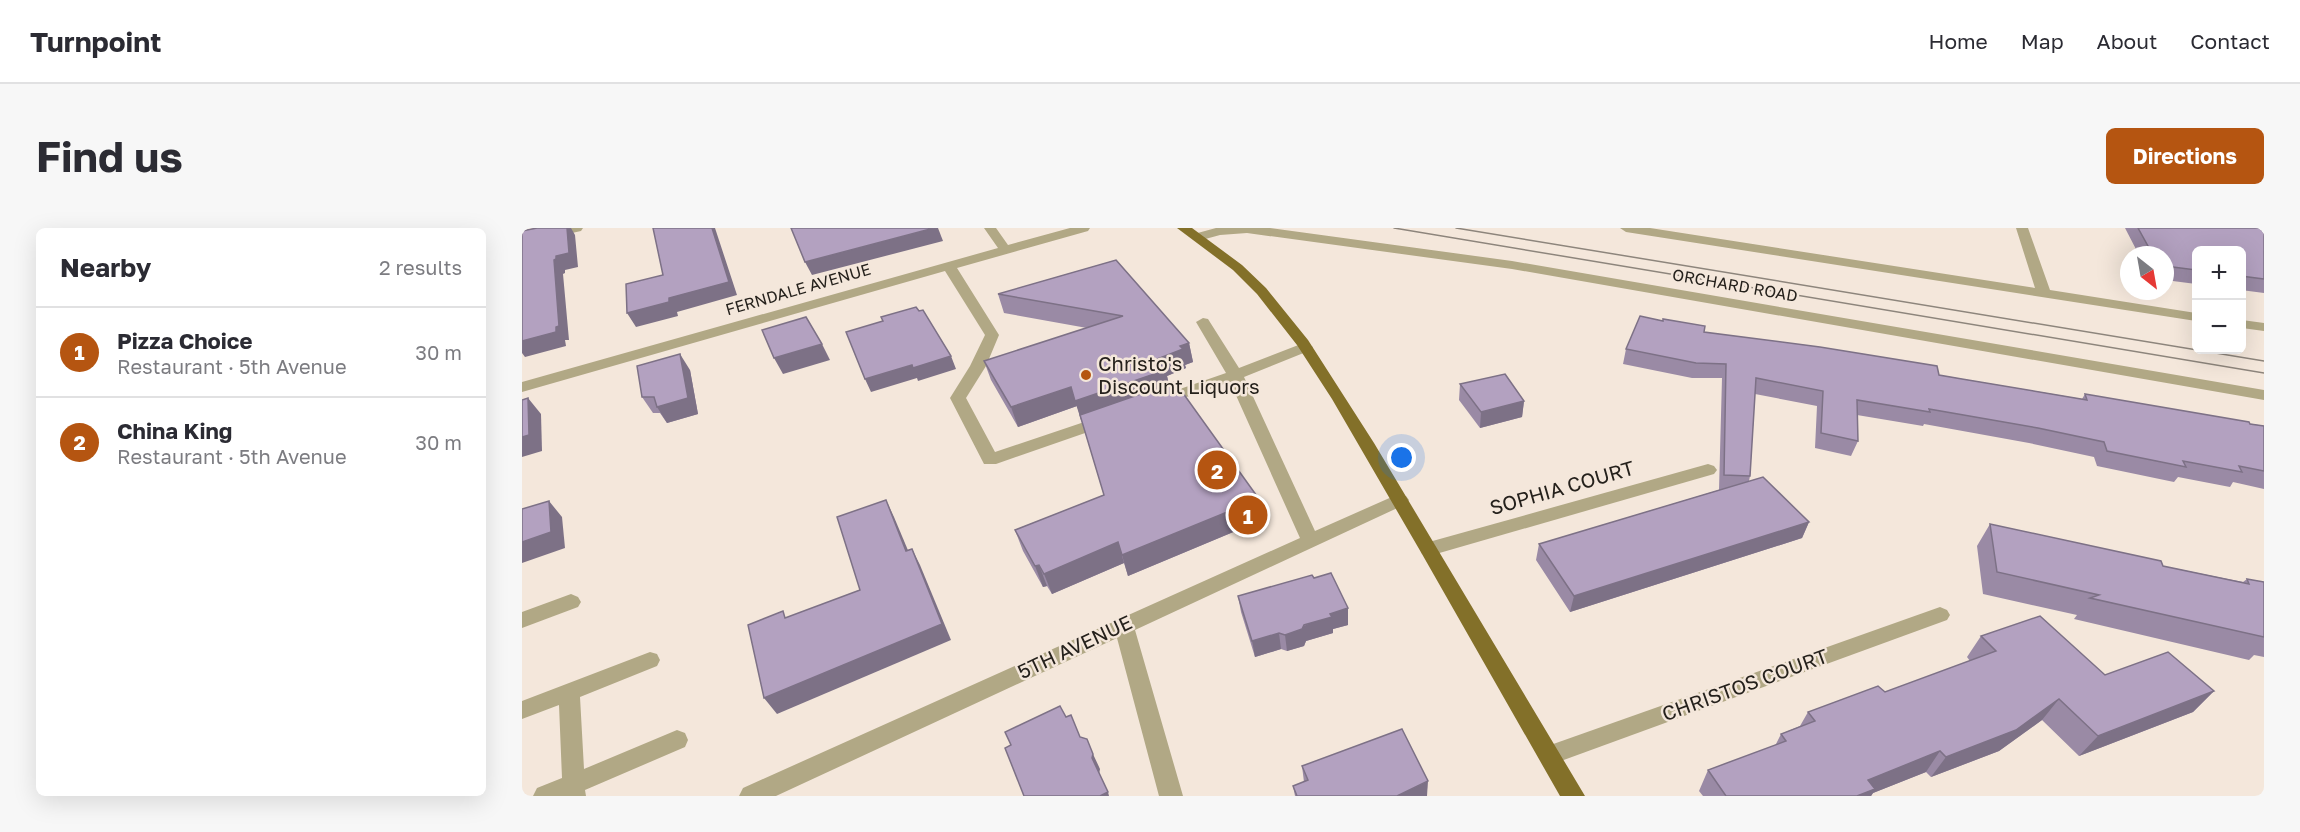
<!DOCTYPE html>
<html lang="en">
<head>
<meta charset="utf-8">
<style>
  :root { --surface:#fff; --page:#f7f7f7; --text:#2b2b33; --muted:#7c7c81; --line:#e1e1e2; --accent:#b55511 }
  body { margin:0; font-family:"Golos Text",sans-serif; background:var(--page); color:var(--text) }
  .controls { position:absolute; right:18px; top:18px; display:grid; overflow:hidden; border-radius:9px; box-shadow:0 6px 24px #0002 }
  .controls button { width:54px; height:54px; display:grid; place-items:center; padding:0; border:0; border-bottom:2px solid var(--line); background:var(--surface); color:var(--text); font:30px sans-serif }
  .compass { position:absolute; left:1598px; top:18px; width:54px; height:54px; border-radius:50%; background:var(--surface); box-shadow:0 6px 24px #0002; rotate:149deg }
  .you { position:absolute; left:880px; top:230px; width:21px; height:21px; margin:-15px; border:4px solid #fff; border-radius:50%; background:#1a73e8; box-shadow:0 0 0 9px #1a73e833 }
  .badge { display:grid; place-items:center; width:39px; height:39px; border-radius:50%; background:var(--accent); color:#fff; font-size:20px; font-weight:700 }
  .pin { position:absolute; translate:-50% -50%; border:3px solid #fff; box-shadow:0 2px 6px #0006 }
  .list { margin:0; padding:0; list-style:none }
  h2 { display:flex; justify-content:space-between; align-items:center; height:78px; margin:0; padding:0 24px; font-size:26px }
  h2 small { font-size:20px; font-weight:400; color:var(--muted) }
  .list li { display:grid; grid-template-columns:39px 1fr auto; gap:18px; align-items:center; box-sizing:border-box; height:90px; padding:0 24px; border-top:2px solid var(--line) }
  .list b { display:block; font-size:22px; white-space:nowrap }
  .list p { margin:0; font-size:20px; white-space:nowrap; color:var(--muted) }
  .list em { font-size:20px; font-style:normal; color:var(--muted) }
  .map { position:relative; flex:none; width:1742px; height:568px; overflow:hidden; border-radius:9px }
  header { display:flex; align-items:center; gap:36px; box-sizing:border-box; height:84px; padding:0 30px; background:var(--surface); border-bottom:2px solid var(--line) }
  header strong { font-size:28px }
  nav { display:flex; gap:33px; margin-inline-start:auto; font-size:21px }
  .intro { display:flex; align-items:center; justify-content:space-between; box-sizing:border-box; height:144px; padding:0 36px }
  h1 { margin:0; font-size:42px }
  .button { padding:15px 27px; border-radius:9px; background:var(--accent); color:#fff; font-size:21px; font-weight:700 }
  main { display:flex; gap:36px; padding:0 36px }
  aside { flex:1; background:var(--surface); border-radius:9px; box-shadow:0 6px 24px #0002 }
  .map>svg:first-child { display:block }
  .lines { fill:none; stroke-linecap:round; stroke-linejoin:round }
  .minor { fill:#b1a885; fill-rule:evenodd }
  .major { fill:#837029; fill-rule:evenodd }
  .tram { stroke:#8d857c; stroke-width:1.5 }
  .wall { fill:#9a8aa5 }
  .shaded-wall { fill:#7d7186 }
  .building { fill:#b3a1c0; stroke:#7d7186; stroke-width:1.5 }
  .poi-dot { fill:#b55511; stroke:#f4e7db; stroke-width:2 }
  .labels { text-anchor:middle; stroke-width:5; stroke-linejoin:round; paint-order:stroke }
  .far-street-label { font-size:16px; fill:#25211c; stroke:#f4e7db }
  .poi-label { font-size:20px; fill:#25211c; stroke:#f4e7db; text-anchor:start }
  .street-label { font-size:20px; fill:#25211c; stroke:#f4e7db }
</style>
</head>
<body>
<header>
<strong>Turnpoint</strong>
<nav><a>Home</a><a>Map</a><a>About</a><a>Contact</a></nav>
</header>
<div class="intro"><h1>Find us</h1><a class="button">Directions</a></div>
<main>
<aside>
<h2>Nearby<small>2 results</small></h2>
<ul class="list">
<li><span class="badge">1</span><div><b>Pizza Choice</b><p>Restaurant · 5th Avenue</p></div><em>30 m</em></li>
<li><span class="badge">2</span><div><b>China King</b><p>Restaurant · 5th Avenue</p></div><em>30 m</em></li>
</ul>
</aside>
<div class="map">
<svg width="1742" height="568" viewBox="0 0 1742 568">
  <rect width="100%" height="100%" fill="#f4e7db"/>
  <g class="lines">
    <!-- minor -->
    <g class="minor">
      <polygon points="38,0 61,0 59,3 0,16 0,8"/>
      <polygon points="462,0 474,0 486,17 548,0 568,0 566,3 435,40 477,107 464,138 444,170 473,224 583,187 591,192 589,196 474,236 462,236 428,170 448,138 463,107 423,43 0,164 0,154 476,20"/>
      <polygon points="694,0 748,0 990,33 1742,162 1742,172 990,41 725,5 698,7 676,13 670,9 672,6"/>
      <polygon points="1098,0 1128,0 1513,60 1494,0 1506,0 1528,62 1674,85 1674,93 1104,4"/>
      <polygon points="681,90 686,91 717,140 779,116 784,115 791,119 789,122 722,149 793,303 872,268 884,268 887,272 884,276 613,402 661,568 637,568 595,410 254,568 217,568 221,560 778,310 708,154 638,178 630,173 632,170 704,145 674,94"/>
      <polygon points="1720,92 1742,95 1742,103 1720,100"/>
      <polygon points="1186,236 1192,238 1195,242 1192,246 907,328 900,326 898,321 900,316 907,314"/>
      <polygon points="49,366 56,369 59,374 56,379 0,400 0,384"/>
      <polygon points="1418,379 1425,382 1428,387 1425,392 1028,537 1020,534 1017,527 1020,520"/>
      <polygon points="128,424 135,426 138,432 135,438 58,469 62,541 155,502 163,505 166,512 163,519 63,562 64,568 11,568 15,560 40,550 37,477 0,491 0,473"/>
    </g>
    <!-- major -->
    <polygon class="major" points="655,0 670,0 720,37 744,60 786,112 852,215 1063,568 1038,568 900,326 810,171 775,117 735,66 711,42"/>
    <!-- tram -->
    <g class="tram">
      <polyline points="872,0 1742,145"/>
      <polyline points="934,0 1742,133"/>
    </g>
  </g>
  <!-- wall -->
  <g class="wall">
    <polygon points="1603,0 1742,0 1742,65 1719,62 1719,22 1674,22 1674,56 1643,52 1643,27 1617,27"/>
    <polygon points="594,32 667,115 671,134 663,137 664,140 645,148 647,156 740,292 606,348 602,335 530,366 525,358 521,359 501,323 493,302 582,267 555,178 496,199 469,152 462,133 565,100 482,85 476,66"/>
    <polygon points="1182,104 1417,147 1560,171 1563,166 1742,198 1742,261 1711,254 1708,259 1656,249 1652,254 1575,238 1572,229 1507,215 1402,196 1401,198 1335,187 1336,213 1329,228 1293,220 1295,178 1233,166 1228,248 1227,253 1287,294 1280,310 1048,384 1014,332 1017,316 1197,262 1200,150 1170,150 1101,136 1104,121"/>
    <polygon points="168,142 176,186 145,195 138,185 131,185 120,169"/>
    <polygon points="938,156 1002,173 1000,189 958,200 937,172"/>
    <polygon points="1468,296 1641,338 1721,354 1725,351 1742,354 1742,429 1732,427 1727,432 1552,391 1555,387 1461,366 1455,318"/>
    <polygon points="792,350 826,397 811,401 811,405 784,413 782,418 765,423 759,421 733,429 719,384 716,368"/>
    <polygon points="1459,408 1583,447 1692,463 1671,484 1557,528 1520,492 1477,523 1409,549 1404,544 1351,565 1349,568 1181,568 1177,563 1186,542 1253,518 1259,506 1278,498 1286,484 1363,464 1448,433 1445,429"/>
    <polygon points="780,538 905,568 773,568 771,558 782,554"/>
  </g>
  <!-- shaded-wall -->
  <g class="shaded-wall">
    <polygon points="45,0 49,0 53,7 56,39 43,42 43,45 41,46 47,112 43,112 44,118 3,129 0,125 0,113 32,32"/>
    <polygon points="190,0 193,0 215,67 155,84 156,88 114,99 105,85 147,70"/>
    <polygon points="412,0 416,0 421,13 290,47 283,34"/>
    <polygon points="667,115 671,134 663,137 664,140 645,148 648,162 559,192 553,173 658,118"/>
    <polygon points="300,116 308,132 261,146 252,130"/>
    <polygon points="158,126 168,142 176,186 145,195 135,179"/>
    <polygon points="429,128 434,141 396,153 395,150 349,164 343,151 390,137"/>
    <polygon points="549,159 555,178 496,199 489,179"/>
    <polygon points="6,170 19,186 20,223 0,229 0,209"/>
    <polygon points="1002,173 1000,189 958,200 959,184"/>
    <polygon points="737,271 740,292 606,348 600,327"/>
    <polygon points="364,272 372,289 393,339 384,323"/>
    <polygon points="27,273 40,289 43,320 0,335 0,314"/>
    <polygon points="1287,294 1280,310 1048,384 1052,368"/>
    <polygon points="596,314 602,335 530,366 522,346"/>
    <polygon points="390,321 398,337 429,412 255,486 242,470"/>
    <polygon points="517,337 525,358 521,359 513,338"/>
    <polygon points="826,380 826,397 811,401 811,405 784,413 782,418 765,423 763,407 808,386"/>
    <polygon points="757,405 759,421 733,429 730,413"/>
    <polygon points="1692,463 1671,484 1557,528 1576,508"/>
    <polygon points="1537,471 1520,492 1477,523 1409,549 1424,529"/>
    <polygon points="1418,523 1404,544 1351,565 1349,568 1335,568 1346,552"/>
    <polygon points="571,526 578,541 577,546 570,530"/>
    <polygon points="906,553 905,568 875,568"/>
    <polygon points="586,564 587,568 578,568"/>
  </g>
  <!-- building -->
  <g class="building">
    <polygon points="15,0 45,0 47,25 34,28 34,31 32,32 37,98 34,99 34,104 0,113 0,3"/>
    <polygon points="131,0 190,0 207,54 147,70 147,74 105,85 104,56 141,47"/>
    <polygon points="269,0 412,0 283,34"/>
    <polygon points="1616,0 1742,0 1742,51 1719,48 1719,22 1674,22 1674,42 1643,38 1643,27 1631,27"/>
    <polygon points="594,32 667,115 658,118 661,121 635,131 644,142 553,173 549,159 489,179 462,133 601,88 476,66"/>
    <polygon points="394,79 397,83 401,82 429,128 391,140 390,137 343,151 324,104 361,93 359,89"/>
    <polygon points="1118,88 1141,93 1141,91 1183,98 1182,104 1298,119 1415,138 1417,147 1440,151 1565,172 1563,166 1727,194 1728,196 1742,198 1742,243 1717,238 1720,244 1661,233 1664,239 1585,223 1582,214 1516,200 1407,181 1408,184 1335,172 1336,213 1299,205 1301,163 1234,150 1228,248 1202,247 1204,136 1174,135 1104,121"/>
    <polygon points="284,89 300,116 252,130 240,102"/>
    <polygon points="158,126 166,170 135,179 132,169 120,169 115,138"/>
    <polygon points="983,146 1002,173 959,184 938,156"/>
    <polygon points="653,154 737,271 600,327 596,314 522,346 517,337 513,338 493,302 582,267 558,187"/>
    <polygon points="6,170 7,207 0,209 0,172"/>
    <polygon points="1241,249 1287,294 1052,368 1017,316"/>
    <polygon points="364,272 384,323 390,321 420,396 242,470 226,397 261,383 263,390 338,362 315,289"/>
    <polygon points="27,273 29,304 0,314 0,281"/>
    <polygon points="1468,296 1639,333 1641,338 1727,356 1725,351 1742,354 1742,409 1568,370 1577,367 1475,344"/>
    <polygon points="809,345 826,380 808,386 810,389 782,397 780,401 763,407 757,405 730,413 716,368 790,347 792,350"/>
    <polygon points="1518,388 1583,447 1646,424 1692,463 1576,508 1537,471 1494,502 1424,529 1418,523 1346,552 1353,561 1335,568 1204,568 1186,542 1264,513 1259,506 1293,493 1286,484 1356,458 1363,464 1474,423 1459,408"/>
    <polygon points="538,478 544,489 549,487 558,509 565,511 571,526 570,530 586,564 578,568 502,568 483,520 489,517 483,504"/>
    <polygon points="880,501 906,553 875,568 775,568 771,558 786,552 780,538"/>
  </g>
  <!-- markers -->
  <circle class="poi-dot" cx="564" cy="147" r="6"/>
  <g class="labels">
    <!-- far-street labels -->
    <g class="far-street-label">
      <text transform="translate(1213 57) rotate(10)" y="6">ORCHARD ROAD</text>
      <text transform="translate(276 61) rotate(-16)" y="6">FERNDALE AVENUE</text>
    </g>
    <!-- poi labels -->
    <g class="poi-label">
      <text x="576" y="143">Christo's<tspan x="576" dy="23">Discount Liquors</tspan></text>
    </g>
    <!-- street labels -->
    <g class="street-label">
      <text transform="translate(1040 260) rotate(-16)" y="7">SOPHIA COURT</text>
      <text transform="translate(553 419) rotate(-25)" y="7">5TH AVENUE</text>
      <text transform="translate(1223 457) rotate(-20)" y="7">CHRISTOS COURT</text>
    </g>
  </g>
</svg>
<div class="controls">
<button>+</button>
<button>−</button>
</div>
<svg class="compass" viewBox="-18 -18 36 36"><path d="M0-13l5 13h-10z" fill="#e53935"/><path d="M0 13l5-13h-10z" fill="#7c7c81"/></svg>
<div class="you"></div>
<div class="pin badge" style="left:726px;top:287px">1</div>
<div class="pin badge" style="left:695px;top:242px">2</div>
</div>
</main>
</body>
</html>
